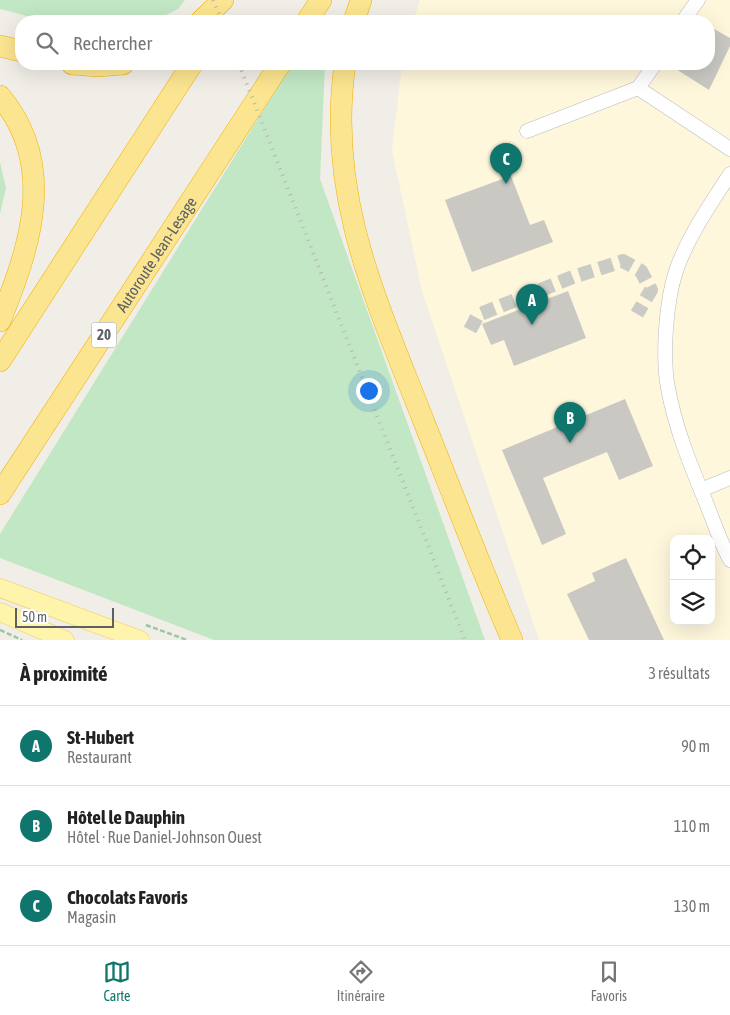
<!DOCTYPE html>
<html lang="fr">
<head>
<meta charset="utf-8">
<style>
  :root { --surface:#fff; --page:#f2f2f2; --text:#222; --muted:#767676; --line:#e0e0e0; --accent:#0f766e }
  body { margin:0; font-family:"Asap Condensed",sans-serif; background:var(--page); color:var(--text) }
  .controls { position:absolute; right:15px; bottom:15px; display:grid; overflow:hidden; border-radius:10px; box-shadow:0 5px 20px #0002 }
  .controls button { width:45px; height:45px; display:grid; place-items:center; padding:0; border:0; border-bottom:1px solid var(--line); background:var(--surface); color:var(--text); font:25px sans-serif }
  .scale { position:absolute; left:15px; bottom:12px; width:99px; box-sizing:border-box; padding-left:5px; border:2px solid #5d6166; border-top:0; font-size:14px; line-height:18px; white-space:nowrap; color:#5d6166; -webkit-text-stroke:4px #fff; paint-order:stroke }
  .you { position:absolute; left:368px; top:390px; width:18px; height:18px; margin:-12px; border:4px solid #fff; border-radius:50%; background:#1a73e8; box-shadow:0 0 0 8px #1a73e833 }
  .badge { display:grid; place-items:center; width:32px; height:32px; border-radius:50%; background:var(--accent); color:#fff; font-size:16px; font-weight:700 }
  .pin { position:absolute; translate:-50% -41px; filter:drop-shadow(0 1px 2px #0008) }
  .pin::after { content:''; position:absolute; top:26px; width:18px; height:15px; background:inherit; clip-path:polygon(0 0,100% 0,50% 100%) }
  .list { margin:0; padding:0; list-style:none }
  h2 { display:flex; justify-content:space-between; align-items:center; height:65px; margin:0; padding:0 20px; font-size:21px }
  h2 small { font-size:16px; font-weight:400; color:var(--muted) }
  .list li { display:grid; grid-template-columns:32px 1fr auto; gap:15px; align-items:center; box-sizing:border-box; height:80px; padding:0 20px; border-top:1px solid var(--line) }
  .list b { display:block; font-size:19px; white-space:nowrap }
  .list p { margin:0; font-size:16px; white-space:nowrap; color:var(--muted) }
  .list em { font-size:16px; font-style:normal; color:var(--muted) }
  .icon { flex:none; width:28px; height:28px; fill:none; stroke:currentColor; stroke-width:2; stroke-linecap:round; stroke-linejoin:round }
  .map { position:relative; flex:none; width:730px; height:640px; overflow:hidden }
  .search { position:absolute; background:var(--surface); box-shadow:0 5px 20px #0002; left:15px; right:15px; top:15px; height:55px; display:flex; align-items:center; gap:12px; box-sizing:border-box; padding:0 18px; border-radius:20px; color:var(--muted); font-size:19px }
  .sheet { height:305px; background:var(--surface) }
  nav { display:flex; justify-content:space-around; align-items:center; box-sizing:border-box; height:70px; border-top:1px solid var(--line); background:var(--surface); font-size:14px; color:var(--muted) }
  nav a { display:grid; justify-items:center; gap:2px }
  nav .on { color:var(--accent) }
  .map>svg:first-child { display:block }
  .commercial { fill:#fef7dc; fill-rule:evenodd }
  .green { fill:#c2e7c4 }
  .building { fill:#cac8c3 }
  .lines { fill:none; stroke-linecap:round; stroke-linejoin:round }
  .minor-tunnel { stroke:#cbcbc6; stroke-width:14; stroke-dasharray:14 7; stroke-linecap:butt }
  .minor-casing { stroke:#b8bbbf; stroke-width:15 }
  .major-casing { stroke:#f1cd5d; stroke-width:19 }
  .highway-casing { stroke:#f4b001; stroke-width:22 }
  .path { stroke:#9ac6a8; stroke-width:2.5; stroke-dasharray:5 2.5; stroke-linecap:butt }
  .minor { stroke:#fff; stroke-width:14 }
  .major { stroke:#fff4ac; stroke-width:18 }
  .highway { stroke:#fce590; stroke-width:21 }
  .rail { stroke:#b6b7b7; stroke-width:4; stroke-dasharray:1 6; stroke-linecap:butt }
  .labels { text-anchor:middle; stroke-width:4.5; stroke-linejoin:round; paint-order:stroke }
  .shield { fill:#fff; stroke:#8e9094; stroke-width:1 }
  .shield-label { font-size:15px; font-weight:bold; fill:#5d6166 }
  .street-label { font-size:16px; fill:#5d6166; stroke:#fff }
</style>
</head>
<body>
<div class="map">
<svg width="730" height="640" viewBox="0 0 730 640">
  <rect width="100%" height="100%" fill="#f0eee6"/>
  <!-- commercial -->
  <path class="commercial" d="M420,0h310v640h-191l-117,-349 -30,-141 10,-86h307v-43h-296zM674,539h37v82h-37z"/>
  <!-- green -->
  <g class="green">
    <polygon points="0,0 185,0 178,9 154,21 46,21 0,9"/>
    <polygon points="292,64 325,64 320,179 485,640 214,640 0,558 0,534"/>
    <polygon points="0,162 6,188 0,214"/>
  </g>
  <!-- building -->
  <g class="building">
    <polygon points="709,26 730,38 730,46 709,90 668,64 709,64"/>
    <polygon points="511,176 530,225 544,220 553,242 472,272 445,200"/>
    <polygon points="568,291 586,338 514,366 504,340 491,345 482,324"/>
    <polygon points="625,399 653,466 619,480 607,452 543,478 566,534 542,545 502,450"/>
    <polygon points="626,558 664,640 589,640 567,594 595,581 592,573"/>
  </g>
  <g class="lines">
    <!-- minor-tunnel -->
    <polyline class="minor-tunnel" points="470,330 478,315 573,277 623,261 641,271 651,290 637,314"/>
    <defs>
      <g id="minor">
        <polyline points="683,21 698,0"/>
        <polyline points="638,88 730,149"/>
        <polyline points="527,131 638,88 655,64"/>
        <path d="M730,174c-20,31 -42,62 -54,97 -10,30 -14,85 -8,117 7,39 22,76 37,112 8,20 15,41 25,60"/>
        <polyline points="701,490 730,478"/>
      </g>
      <g id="major">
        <polyline points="0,588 140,640"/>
        <polyline points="0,612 65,640"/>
      </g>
      <g id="highway">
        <polyline points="201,21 223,0"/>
        <polyline points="307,21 321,0"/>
        <polyline points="354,21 361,0"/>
        <polyline points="0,46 21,51"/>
        <polyline points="72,64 98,66 123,64"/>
        <path d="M345,64c-19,132 32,238 79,358 29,73 57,146 88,218"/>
        <path d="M0,96c58,69 30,151 0,225"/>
        <polyline points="0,361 192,64"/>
        <path id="s1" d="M0,494l280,-430"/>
      </g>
    </defs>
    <!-- minor casing -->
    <use href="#minor" class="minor-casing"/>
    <!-- major casing -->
    <use href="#major" class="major-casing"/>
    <!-- highway casing -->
    <use href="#highway" class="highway-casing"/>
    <!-- path -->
    <g class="path">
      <polyline points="146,625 187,640"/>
      <polyline points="0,630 22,640"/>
    </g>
    <!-- minor -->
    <use href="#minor" class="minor"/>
    <!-- major -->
    <use href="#major" class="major"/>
    <!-- highway -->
    <use href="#highway" class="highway"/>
    <!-- rail -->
    <g class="rail">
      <polyline points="213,0 222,21"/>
      <polyline points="239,64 465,640"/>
    </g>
  </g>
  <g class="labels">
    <!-- shield labels -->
    <rect class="shield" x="91.5" y="322.5" width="25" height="25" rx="4"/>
    <g class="shield-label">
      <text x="104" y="340">20</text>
    </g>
    <!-- street labels -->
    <g class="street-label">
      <text dy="6" stroke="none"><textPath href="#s1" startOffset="286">Autoroute Jean-Lesage</textPath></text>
    </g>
  </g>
</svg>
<div class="controls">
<button><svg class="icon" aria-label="locate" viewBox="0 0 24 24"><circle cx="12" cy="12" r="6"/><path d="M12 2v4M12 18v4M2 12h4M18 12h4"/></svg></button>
<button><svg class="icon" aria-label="layers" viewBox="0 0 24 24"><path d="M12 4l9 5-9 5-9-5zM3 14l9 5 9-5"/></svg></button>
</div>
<div class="scale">50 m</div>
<div class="you"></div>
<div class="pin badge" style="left:532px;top:325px">A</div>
<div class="pin badge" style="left:570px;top:443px">B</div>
<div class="pin badge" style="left:506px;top:184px">C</div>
<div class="search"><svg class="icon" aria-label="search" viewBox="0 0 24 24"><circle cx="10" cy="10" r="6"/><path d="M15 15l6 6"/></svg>Rechercher</div>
</div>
<section class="sheet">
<h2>À proximité<small>3 résultats</small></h2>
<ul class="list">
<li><span class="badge">A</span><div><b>St-Hubert</b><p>Restaurant</p></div><em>90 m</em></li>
<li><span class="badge">B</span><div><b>Hôtel le Dauphin</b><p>Hôtel · Rue Daniel-Johnson Ouest</p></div><em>110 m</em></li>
<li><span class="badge">C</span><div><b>Chocolats Favoris</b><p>Magasin</p></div><em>130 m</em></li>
</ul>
</section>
<nav>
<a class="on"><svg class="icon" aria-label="map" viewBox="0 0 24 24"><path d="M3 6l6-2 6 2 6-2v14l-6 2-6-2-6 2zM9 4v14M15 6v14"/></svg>Carte</a>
<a><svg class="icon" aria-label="directions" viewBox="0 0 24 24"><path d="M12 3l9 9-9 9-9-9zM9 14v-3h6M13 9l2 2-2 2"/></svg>Itinéraire</a>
<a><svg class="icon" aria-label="saved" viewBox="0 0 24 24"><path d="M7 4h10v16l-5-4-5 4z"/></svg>Favoris</a>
</nav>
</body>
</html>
